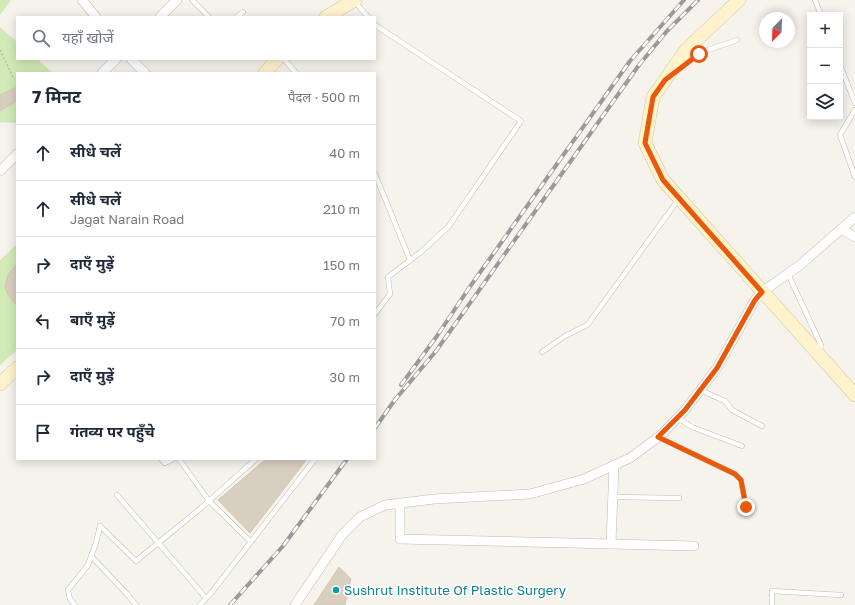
<!DOCTYPE html>
<html lang="hi">
<head>
<meta charset="utf-8">
<style>
  :root { --surface:#fff; --page:#f6f6f7; --text:#1f2937; --muted:#747a83; --line:#e0e1e3 }
  body { margin:0; font-family:"Golos Text","Noto Sans Devanagari",sans-serif; background:var(--page); color:var(--text) }
  .controls { position:absolute; right:12px; top:12px; display:grid; overflow:hidden; border-radius:0px; box-shadow:0 2px 10px #0003 }
  .controls button { width:36px; height:36px; display:grid; place-items:center; padding:0; border:0; border-bottom:1px solid var(--line); background:var(--surface); color:var(--text); font:20px sans-serif }
  .compass { position:absolute; left:759px; top:12px; width:36px; height:36px; border-radius:50%; background:var(--surface); box-shadow:0 2px 10px #0003; rotate:203deg }
  .stop { position:absolute; width:12px; height:12px; margin:-9px; border:3px solid #ea580c; border-radius:50%; background:#fff }
  .stop.end { background:#ea580c; border-color:#fff; box-shadow:0 1px 4px #0008 }
  .list { margin:0; padding:0; list-style:none }
  h2 { display:flex; justify-content:space-between; align-items:center; height:52px; margin:0; padding:0 16px; font-size:17px }
  h2 small { font-size:13px; font-weight:400; color:var(--muted) }
  .list li { display:grid; grid-template-columns:26px 1fr auto; gap:12px; align-items:center; box-sizing:border-box; height:56px; padding:0 16px; border-top:1px solid var(--line) }
  .list b { display:block; font-size:15px; white-space:nowrap }
  .list p { margin:0; font-size:13px; white-space:nowrap; color:var(--muted) }
  .list em { font-size:13px; font-style:normal; color:var(--muted) }
  .icon { flex:none; width:22px; height:22px; fill:none; stroke:currentColor; stroke-width:2; stroke-linecap:round; stroke-linejoin:round }
  .map { position:relative; flex:none; width:855px; height:605px; overflow:hidden }
  .search { position:absolute; background:var(--surface); box-shadow:0 2px 10px #0003; left:16px; top:16px; width:360px; height:44px; display:flex; align-items:center; gap:10px; box-sizing:border-box; padding:0 14px; border-radius:0px; color:var(--muted); font-size:15px }
  .panel { position:absolute; background:var(--surface); box-shadow:0 2px 10px #0003; left:16px; top:72px; width:360px; height:388px; border-radius:0px }
  .map>svg:first-child { display:block }
  .green { fill:#d2eab5 }
  .building { fill:#d8cfc1; stroke:#d3c7b4 }
  .lines { fill:none; stroke-linecap:round; stroke-linejoin:round }
  .lane-casing { stroke:#c2bbae; stroke-width:5.5 }
  .street-casing { stroke:#c2bbae; stroke-width:10 }
  .secondary-casing { stroke:#d6c79b; stroke-width:14 }
  .path { stroke:#c4b79f; stroke-width:1.5; stroke-dasharray:2 2; stroke-linecap:butt }
  .lane { stroke:#fff; stroke-width:4.5 }
  .street { stroke:#fff; stroke-width:9 }
  .secondary { stroke:#fff3cd; stroke-width:13 }
  .rail-casing { stroke:#9a9a9a; stroke-width:4 }
  .rail { stroke:#fff; stroke-width:2.5; stroke-dasharray:8; stroke-linecap:butt }
  .route { stroke:#ea580c; stroke-width:5 }
  .culture-dot { fill:#0f9aa8; stroke:#fff; stroke-width:1.5 }
  .labels { text-anchor:middle; stroke-width:3.5; stroke-linejoin:round; paint-order:stroke }
  .culture-label { font-size:13px; fill:#0d838f; stroke:#fff; text-anchor:start }
</style>
</head>
<body>
<div class="map">
<svg width="855" height="605" viewBox="0 0 855 605">
  <rect width="100%" height="100%" fill="#f6f3ec"/>
  <!-- green -->
  <g class="green">
    <polygon points="0,0 11,0 0,15"/>
    <polygon points="0,27 17,42 17,59 37,59 53,73 17,73 17,123 0,122"/>
    <polygon points="17,244 17,350 0,365 0,260"/>
  </g>
  <!-- building -->
  <g class="building">
    <polygon points="17,87 17,101 0,111 0,95"/>
    <polygon points="17,264 17,305 8,295 5,286 8,275"/>
    <polygon points="266,459 307,459 250,533 218,500"/>
    <polygon points="339,567 351,579 345,605 314,605"/>
  </g>
  <g class="lines">
    <defs>
      <g id="lane">
        <polyline points="192,0 209,17"/>
        <polyline points="815,0 821,15"/>
        <polyline points="355,2 368,17"/>
        <polyline points="237,17 243,12"/>
        <polyline points="375,25 521,121 449,226 421,252 388,277 390,294 375,314"/>
        <polyline points="284,59 296,73"/>
        <polyline points="840,65 855,103"/>
        <polyline points="678,70 699,53 737,40"/>
        <polyline points="855,110 840,135 855,177"/>
        <polyline points="375,174 410,260"/>
        <polyline points="788,274 821,345 819,352"/>
        <polyline points="542,352 565,336 587,325 591,320 678,200"/>
        <polyline points="700,390 725,401 732,410 762,426"/>
        <polyline points="678,418 692,427 742,446"/>
        <polyline points="658,437 735,474 741,480 746,507"/>
        <polyline points="161,459 165,463 173,459"/>
        <polyline points="179,459 209,501 251,542"/>
        <polyline points="117,495 206,598"/>
        <polyline points="613,497 679,498"/>
        <polyline points="100,526 136,561 201,508 256,459"/>
        <polyline points="91,556 127,594 136,605"/>
        <polyline points="75,605 70,599 68,590 88,565 96,543 100,526"/>
        <polyline points="200,605 212,592 315,459"/>
        <polyline points="772,605 772,591 841,595"/>
      </g>
      <g id="street">
        <polyline points="82,0 96,17"/>
        <polyline points="160,17 177,0"/>
        <polyline points="131,59 145,73"/>
        <polyline points="102,73 116,59"/>
        <polyline points="0,171 17,154"/>
        <polyline points="841,229 855,237"/>
        <polyline points="400,503 400,539 694,546"/>
        <polyline points="611,544 614,465"/>
        <polyline points="295,605 342,535 360,517 385,505 434,499 530,494 584,479 630,458 661,435 685,410 717,368 755,300 762,292 800,265 855,217"/>
      </g>
      <g id="secondary">
        <polyline points="739,0 686,50 653,97 645,143 663,180 855,395"/>
        <polyline points="326,17 355,0"/>
        <polyline points="265,73 277,59"/>
        <polyline points="0,384 17,368"/>
      </g>
    </defs>
    <!-- lane casing -->
    <use href="#lane" class="lane-casing"/>
    <!-- street casing -->
    <use href="#street" class="street-casing"/>
    <!-- secondary casing -->
    <use href="#secondary" class="secondary-casing"/>
    <!-- path -->
    <polyline class="path" points="0,50 14,79"/>
    <!-- lane -->
    <use href="#lane" class="lane"/>
    <!-- street -->
    <use href="#street" class="street"/>
    <!-- secondary -->
    <use href="#secondary" class="secondary"/>
    <defs>
      <g id="rail">
        <polyline points="401,385 437,336 469,288 630,61 684,0"/>
        <polyline points="375,428 394,401 436,351 639,65 667,31 698,0"/>
        <polyline points="230,605 283,546 347,459"/>
      </g>
    </defs>
    <!-- rail casing -->
    <use href="#rail" class="rail-casing"/>
    <!-- rail -->
    <use href="#rail" class="rail"/>
  </g>
  <g class="lines">
    <!-- route -->
    <polyline class="route" points="699,54 665,80 653,97 645,143 663,180 762,292 755,300 717,368 685,410 658,437 735,474 741,480 746,507"/>
  </g>
  <!-- markers -->
  <circle class="culture-dot" cx="336" cy="590" r="4"/>
  <g class="labels">
    <!-- culture labels -->
    <g class="culture-label">
      <text x="344" y="595">Sushrut Institute Of Plastic Surgery</text>
    </g>
  </g>
</svg>
<div class="controls">
<button>+</button>
<button>−</button>
<button><svg class="icon" aria-label="layers" viewBox="0 0 24 24"><path d="M12 4l9 5-9 5-9-5zM3 14l9 5 9-5"/></svg></button>
</div>
<svg class="compass" viewBox="-18 -18 36 36"><path d="M0-13l5 13h-10z" fill="#e53935"/><path d="M0 13l5-13h-10z" fill="#747a83"/></svg>
<div class="stop" style="left:699px;top:54px"></div>
<div class="stop end" style="left:746px;top:507px"></div>
<div class="search"><svg class="icon" aria-label="search" viewBox="0 0 24 24"><circle cx="10" cy="10" r="6"/><path d="M15 15l6 6"/></svg>यहाँ खोजें</div>
<section class="panel">
<h2>7 मिनट<small>पैदल · 500 m</small></h2>
<ul class="list">
<li><svg class="icon" aria-label="ahead" viewBox="0 0 24 24"><path d="M12 20V5M6 11l6-6 6 6"/></svg><div><b>सीधे चलें</b></div><em>40 m</em></li>
<li><svg class="icon" aria-label="ahead" viewBox="0 0 24 24"><path d="M12 20V5M6 11l6-6 6 6"/></svg><div><b>सीधे चलें</b><p>Jagat Narain Road</p></div><em>210 m</em></li>
<li><svg class="icon" aria-label="right" viewBox="0 0 24 24"><path d="M7 20v-9h11M14 6l5 5-5 5"/></svg><div><b>दाएँ मुड़ें</b></div><em>150 m</em></li>
<li><svg class="icon" aria-label="left" viewBox="0 0 24 24"><path d="M17 20v-9H6M10 6l-5 5 5 5"/></svg><div><b>बाएँ मुड़ें</b></div><em>70 m</em></li>
<li><svg class="icon" aria-label="right" viewBox="0 0 24 24"><path d="M7 20v-9h11M14 6l5 5-5 5"/></svg><div><b>दाएँ मुड़ें</b></div><em>30 m</em></li>
<li><svg class="icon" aria-label="arrive" viewBox="0 0 24 24"><path d="M6 21V4h12l-3 4 3 4H6"/></svg><div><b>गंतव्य पर पहुँचे</b></div></li>
</ul>
</section>
</div>
</body>
</html>
